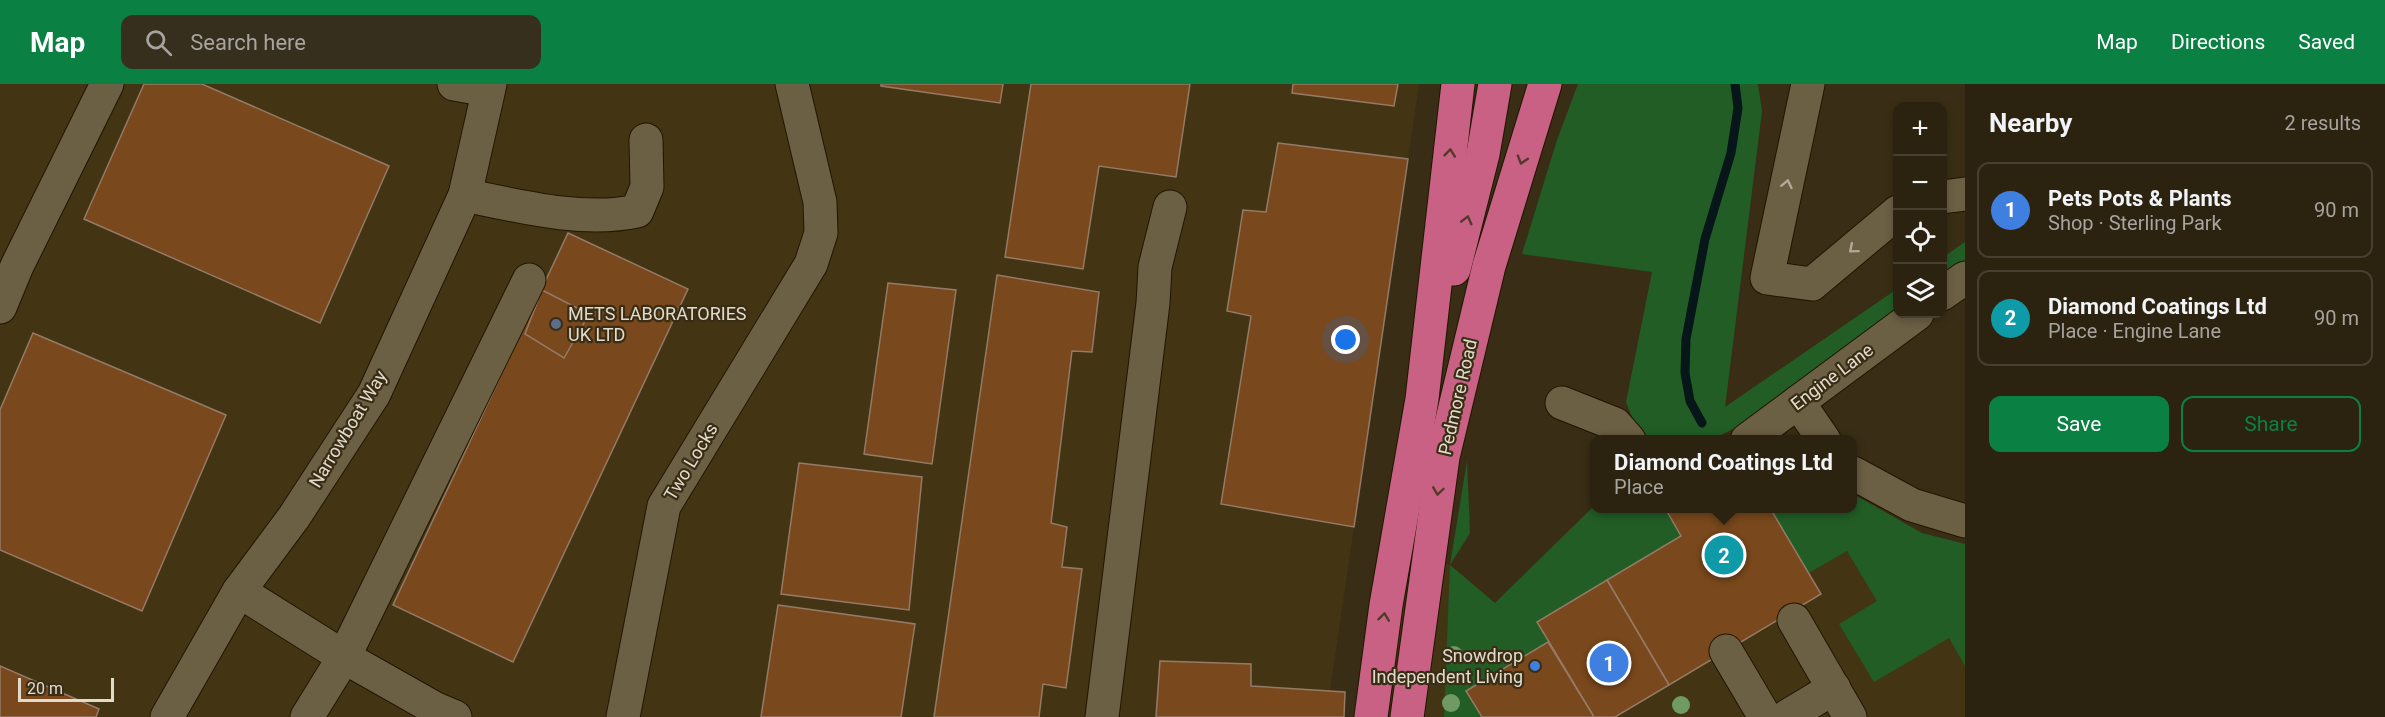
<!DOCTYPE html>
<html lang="en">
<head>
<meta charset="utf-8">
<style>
  :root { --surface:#2b2210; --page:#372f1e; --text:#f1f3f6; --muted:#a6a49f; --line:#473f30; --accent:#0b8043 }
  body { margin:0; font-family:Roboto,sans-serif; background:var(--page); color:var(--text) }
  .controls { position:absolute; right:18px; top:18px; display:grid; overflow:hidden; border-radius:12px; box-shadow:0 3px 9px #0003 }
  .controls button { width:54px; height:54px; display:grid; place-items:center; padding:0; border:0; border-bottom:2px solid var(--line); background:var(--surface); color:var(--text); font:30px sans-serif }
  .scale { position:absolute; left:18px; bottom:15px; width:96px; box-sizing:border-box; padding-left:6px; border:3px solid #e2dbcc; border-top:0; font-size:16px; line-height:21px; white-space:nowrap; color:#e2dbcc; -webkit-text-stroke:4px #392e15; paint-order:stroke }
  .you { position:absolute; left:1346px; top:256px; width:21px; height:21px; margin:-15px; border:4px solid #fff; border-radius:50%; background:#1a73e8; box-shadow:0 0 0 9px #1a73e833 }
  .badge { display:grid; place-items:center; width:39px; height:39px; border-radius:50%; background:var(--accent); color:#fff; font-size:20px; font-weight:700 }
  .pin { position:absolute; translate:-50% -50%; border:3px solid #fff; box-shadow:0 2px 6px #0006 }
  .popup { position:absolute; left:1590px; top:351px; width:267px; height:78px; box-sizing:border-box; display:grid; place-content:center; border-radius:12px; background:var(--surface); filter:drop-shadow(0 2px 4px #0005); font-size:20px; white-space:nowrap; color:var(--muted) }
  .popup b { font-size:22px; color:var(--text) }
  .popup::after { content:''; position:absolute; left:50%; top:100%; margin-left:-12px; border:12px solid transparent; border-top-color:var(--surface) }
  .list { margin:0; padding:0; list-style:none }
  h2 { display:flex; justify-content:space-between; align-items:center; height:78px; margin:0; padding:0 24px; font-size:26px }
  h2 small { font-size:20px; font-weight:400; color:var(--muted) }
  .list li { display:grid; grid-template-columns:39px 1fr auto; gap:18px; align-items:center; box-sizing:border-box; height:96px; margin:0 12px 12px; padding:0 12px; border:2px solid var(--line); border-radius:12px }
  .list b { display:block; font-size:22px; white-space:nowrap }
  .list p { margin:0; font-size:20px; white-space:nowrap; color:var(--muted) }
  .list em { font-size:20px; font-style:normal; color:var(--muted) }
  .actions { display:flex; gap:12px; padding:18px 24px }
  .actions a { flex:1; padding:14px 0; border:2px solid var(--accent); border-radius:12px; text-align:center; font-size:21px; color:var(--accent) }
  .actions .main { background:var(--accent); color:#fff }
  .icon { flex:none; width:33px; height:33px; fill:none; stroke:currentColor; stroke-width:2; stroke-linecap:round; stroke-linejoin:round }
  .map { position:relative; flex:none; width:1965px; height:633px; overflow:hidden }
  header { display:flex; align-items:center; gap:36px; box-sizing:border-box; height:84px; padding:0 30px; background:var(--accent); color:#fff }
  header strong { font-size:28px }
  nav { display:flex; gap:33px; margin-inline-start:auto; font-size:21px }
  .search { width:420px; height:54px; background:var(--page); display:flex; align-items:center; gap:15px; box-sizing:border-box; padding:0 21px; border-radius:12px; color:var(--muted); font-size:22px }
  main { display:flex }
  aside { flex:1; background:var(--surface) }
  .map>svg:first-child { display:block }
  .built { fill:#433514 }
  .green { fill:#225d26 }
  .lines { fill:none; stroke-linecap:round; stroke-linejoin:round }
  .stream { stroke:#071618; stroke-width:9 }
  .building { fill:#79481c; stroke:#947a67; stroke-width:1.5 }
  .minor-casing { stroke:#201600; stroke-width:35 }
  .highway-casing { stroke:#201600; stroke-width:35 }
  .minor { stroke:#6b5f44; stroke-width:33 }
  .highway { stroke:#c96184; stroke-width:33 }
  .tree { fill:#709a61 }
  .oneway { stroke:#56382b }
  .oneway2 { stroke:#b2a996 }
  .service-dot { fill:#5c6f8a; stroke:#392e15; stroke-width:2 }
  .shop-dot { fill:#3f7fe0; stroke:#392e15; stroke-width:2 }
  .labels { text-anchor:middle; stroke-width:4.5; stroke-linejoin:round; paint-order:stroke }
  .poi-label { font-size:18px; fill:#e2dbcc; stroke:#392e15; text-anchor:start }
  .street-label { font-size:18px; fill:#e2dbcc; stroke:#392e15 }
</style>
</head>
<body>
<header>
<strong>Map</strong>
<div class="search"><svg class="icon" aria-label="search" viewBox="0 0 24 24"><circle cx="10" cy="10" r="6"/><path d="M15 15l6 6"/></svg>Search here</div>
<nav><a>Map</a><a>Directions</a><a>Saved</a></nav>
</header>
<main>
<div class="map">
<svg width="1965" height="633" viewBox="0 0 1965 633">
  <rect width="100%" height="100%" fill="#392e15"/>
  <!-- built -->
  <g class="built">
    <polygon points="0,0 1419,0 1326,633 0,633"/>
    <polygon points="1595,421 1595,424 1770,425 1809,489 1847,467 1877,517 1839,540 1949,554 1965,582 1965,633 1387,633 1410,474 1450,481 1495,519"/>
  </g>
  <!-- green -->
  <g class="green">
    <polygon points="1578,0 1758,0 1762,27 1725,323 1897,205 1897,228 1737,343 1713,355 1652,355 1636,343 1626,318 1652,188 1522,170 1557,56"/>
    <polygon points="1965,158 1965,179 1943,195 1942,174"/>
    <polygon points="1467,377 1470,449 1450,481 1495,519 1595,421 1595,424 1665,425 1681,452 1537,538 1548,558 1466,607 1482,633 1444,633 1450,481"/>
    <polygon points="1853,410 1922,449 1965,460 1965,582 1949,554 1874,598 1839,540 1877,517 1847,467 1809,489 1770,425 1853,424"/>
  </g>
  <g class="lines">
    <!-- stream -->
    <polyline class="stream" points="1702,339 1690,317 1685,289 1686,255 1705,155 1731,69 1738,24 1735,0"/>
  </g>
  <!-- building -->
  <g class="building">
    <polygon points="144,0 202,0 389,82 320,239 84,135"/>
    <polygon points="881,0 1003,0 1000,19 881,2"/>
    <polygon points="1031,0 1190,0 1176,93 1099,82 1083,185 1005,173"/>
    <polygon points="1293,0 1398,0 1394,22 1292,9"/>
    <polygon points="1278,59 1408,75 1354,443 1221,420 1251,232 1227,227 1243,126 1266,128"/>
    <polygon points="568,149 688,205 513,578 393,521"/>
    <polygon points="997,191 1099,208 1092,268 1072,267 1051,439 1067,443 1062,483 1082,485 1066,604 1043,600 1039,633 934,633"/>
    <polygon points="888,199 956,206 932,380 864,370"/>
    <polygon points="542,206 589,230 564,274 525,250"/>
    <polygon points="33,249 226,331 142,527 0,466 0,326"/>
    <polygon points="799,379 922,393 909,526 781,510"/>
    <polygon points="1665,424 1770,424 1821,510 1669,601 1607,496 1681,452"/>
    <polygon points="1607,496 1669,601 1615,633 1594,633 1537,538"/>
    <polygon points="778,521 915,540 901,633 761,633"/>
    <polygon points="1548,558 1594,633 1482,633 1466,607"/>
    <polygon points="1160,577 1251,580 1251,602 1345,608 1344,633 1156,633"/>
    <polygon points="0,582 99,625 96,633 0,633"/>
  </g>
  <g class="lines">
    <defs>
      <g id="minor">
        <polyline points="454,0 488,6"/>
        <polyline points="1808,0 1767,194 1812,200 1898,128"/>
        <path d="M465,111c53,11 119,28 172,16l10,-24 -1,-47"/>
        <polyline points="1942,113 1965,110"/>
        <polyline points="1942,210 1965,194"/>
        <polyline points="0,223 17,182 107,0"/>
        <polyline points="1798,318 1824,356"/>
        <polyline points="1562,319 1615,340 1629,356"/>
        <polyline points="1747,356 1917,230"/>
        <polyline points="1853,389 1912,421 1965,437"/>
        <polyline points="239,507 344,573 436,625 455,633"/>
        <polyline points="1794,536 1850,633"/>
        <polyline points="1726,567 1765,633"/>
        <polyline points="167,633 239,507 294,433 374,310 465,111 490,0"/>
        <polyline points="307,633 344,573 529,196"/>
        <polyline points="623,633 664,422 811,180 821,149 820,118 792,0"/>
        <polyline points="1102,633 1153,219 1155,183 1170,123"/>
        <polyline points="1786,633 1834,604"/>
      </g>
      <g id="highway">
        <polyline points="1454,185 1483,70 1495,0"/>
        <polyline points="1371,633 1386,521 1422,315 1458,0"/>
        <polyline points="1407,633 1443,373 1489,182 1545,0"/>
      </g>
    </defs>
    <!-- minor casing -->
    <use href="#minor" class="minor-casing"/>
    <!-- highway casing -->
    <use href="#highway" class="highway-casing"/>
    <!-- minor -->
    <use href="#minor" class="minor"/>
    <!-- highway -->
    <use href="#highway" class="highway"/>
  </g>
  <!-- trees -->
  <g class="tree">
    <circle cx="1454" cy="571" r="9"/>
    <circle cx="1451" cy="619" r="9"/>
    <circle cx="1681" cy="621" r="9"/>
  </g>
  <!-- one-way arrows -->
  <defs><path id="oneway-chevron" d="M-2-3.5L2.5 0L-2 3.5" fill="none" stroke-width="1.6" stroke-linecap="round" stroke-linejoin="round" transform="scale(1.5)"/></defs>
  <g class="oneway">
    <use href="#oneway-chevron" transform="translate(1450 69) rotate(-84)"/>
    <use href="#oneway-chevron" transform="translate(1522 76) rotate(107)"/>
    <use href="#oneway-chevron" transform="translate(1467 136) rotate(-76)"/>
    <use href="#oneway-chevron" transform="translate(1438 407) rotate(98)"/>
    <use href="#oneway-chevron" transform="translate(1384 533) rotate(-83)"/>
  </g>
  <g class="oneway2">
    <use href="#oneway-chevron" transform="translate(1787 100) rotate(-78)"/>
    <use href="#oneway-chevron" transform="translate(1853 165) rotate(140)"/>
  </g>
  <!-- markers -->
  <circle class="service-dot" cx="556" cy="240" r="6"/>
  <circle class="shop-dot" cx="1535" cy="582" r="6"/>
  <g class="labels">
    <!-- poi labels -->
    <g class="poi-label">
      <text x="568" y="236">METS LABORATORIES<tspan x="568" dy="21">UK LTD</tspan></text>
      <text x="1523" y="578" text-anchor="end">Snowdrop<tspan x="1523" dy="21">Independent Living</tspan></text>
    </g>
    <!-- street labels -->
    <g class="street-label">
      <text transform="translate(1832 293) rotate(-37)" y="6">Engine Lane</text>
      <text transform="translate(1458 313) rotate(-77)" y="6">Pedmore Road</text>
      <text transform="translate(348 345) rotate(-59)" y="6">Narrowboat Way</text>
      <text transform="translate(691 378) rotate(-59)" y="6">Two Locks</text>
    </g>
  </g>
</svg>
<div class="controls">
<button>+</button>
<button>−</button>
<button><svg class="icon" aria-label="locate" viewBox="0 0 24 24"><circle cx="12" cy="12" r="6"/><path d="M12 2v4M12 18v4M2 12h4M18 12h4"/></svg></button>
<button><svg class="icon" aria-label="layers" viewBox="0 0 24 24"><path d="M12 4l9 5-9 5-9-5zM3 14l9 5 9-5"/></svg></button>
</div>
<div class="scale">20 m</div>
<div class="you"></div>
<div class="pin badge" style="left:1609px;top:579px;background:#3f7fe0">1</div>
<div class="pin badge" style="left:1724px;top:471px;background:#0f9aa8">2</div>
<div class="popup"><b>Diamond Coatings Ltd</b>Place</div>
</div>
<aside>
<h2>Nearby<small>2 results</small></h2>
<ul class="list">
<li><span class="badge" style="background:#3f7fe0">1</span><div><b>Pets Pots &amp; Plants</b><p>Shop · Sterling Park</p></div><em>90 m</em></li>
<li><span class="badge" style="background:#0f9aa8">2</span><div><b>Diamond Coatings Ltd</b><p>Place · Engine Lane</p></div><em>90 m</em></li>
</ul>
<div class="actions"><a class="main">Save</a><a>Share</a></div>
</aside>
</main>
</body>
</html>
